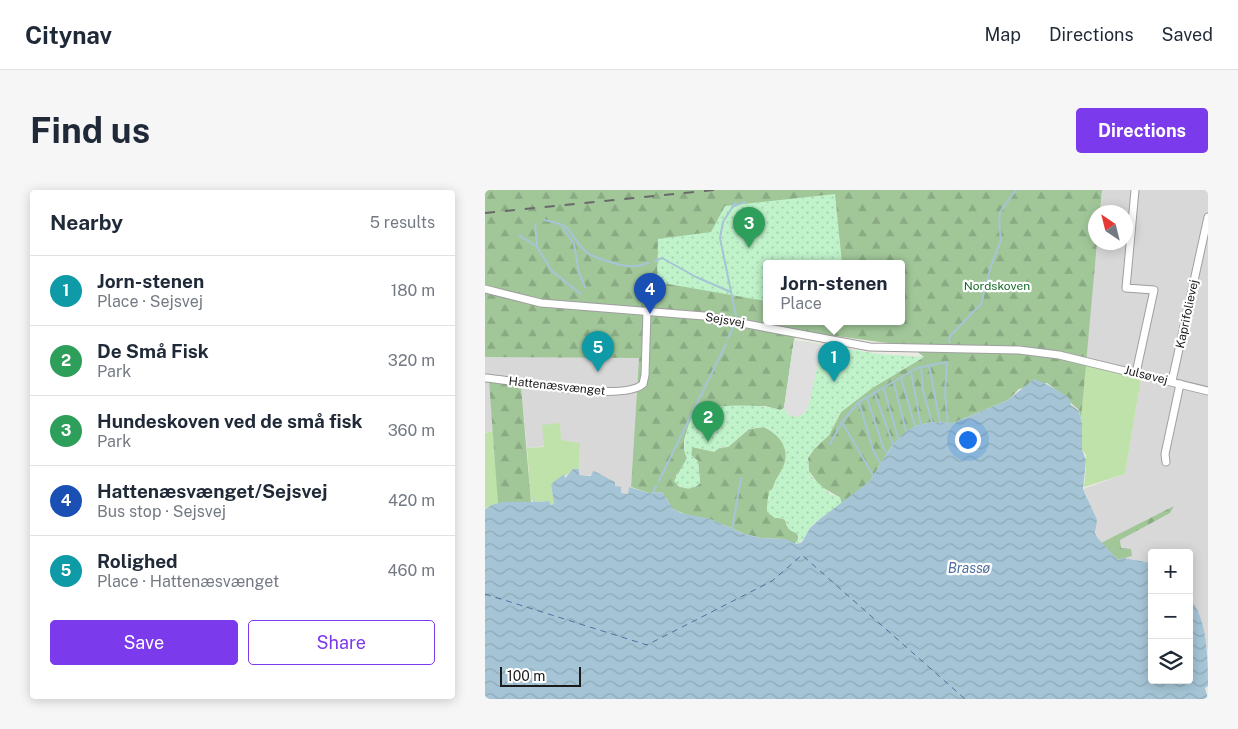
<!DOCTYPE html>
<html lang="en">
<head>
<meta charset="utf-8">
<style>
  :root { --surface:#fff; --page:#f6f6f7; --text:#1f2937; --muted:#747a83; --line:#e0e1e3; --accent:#7c3aed }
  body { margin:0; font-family:"Public Sans",sans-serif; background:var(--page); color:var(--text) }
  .controls { position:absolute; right:15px; bottom:15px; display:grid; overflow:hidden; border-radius:5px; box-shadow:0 2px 12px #0003 }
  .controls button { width:45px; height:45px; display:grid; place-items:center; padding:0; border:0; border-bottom:1px solid var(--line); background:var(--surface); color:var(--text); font:25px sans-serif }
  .compass { position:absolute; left:603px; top:15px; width:45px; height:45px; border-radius:50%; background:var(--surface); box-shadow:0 2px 12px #0003; rotate:325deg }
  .scale { position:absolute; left:15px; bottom:12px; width:81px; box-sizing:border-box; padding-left:5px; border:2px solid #1b1b1b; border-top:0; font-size:14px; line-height:18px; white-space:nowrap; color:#1b1b1b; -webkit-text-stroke:4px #fff; paint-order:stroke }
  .you { position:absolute; left:482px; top:249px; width:18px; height:18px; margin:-12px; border:4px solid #fff; border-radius:50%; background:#1a73e8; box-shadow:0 0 0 8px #1a73e833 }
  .badge { display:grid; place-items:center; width:32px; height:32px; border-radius:50%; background:var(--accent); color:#fff; font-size:16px; font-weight:700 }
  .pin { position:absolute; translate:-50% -41px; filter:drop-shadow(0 1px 2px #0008) }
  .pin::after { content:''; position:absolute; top:26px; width:18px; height:15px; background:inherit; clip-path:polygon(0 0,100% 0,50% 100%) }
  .popup { position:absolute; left:278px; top:70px; width:142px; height:65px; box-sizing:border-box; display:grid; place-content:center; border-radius:5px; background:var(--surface); filter:drop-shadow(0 1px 4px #0005); font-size:16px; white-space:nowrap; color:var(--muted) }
  .popup b { font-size:19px; color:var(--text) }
  .popup::after { content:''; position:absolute; left:50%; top:100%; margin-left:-10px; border:10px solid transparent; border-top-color:var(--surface) }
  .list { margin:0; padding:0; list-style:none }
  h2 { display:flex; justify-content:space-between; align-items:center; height:65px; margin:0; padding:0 20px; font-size:21px }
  h2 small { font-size:16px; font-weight:400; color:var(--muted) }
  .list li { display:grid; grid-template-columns:32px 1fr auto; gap:15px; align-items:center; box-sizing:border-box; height:70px; padding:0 20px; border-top:1px solid var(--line) }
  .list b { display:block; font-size:19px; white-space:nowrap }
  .list p { margin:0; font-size:16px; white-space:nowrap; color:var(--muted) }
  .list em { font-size:16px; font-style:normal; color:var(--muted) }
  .actions { display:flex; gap:10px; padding:15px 20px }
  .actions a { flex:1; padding:11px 0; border:1px solid var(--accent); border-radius:5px; text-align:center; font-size:18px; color:var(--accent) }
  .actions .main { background:var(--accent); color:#fff }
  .icon { flex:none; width:28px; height:28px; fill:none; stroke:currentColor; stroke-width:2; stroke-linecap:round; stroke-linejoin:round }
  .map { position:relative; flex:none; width:723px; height:509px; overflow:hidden; border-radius:5px }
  header { display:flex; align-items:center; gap:30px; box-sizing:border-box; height:70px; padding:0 25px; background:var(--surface); border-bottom:1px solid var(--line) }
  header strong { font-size:24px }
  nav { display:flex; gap:28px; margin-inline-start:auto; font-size:18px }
  .intro { display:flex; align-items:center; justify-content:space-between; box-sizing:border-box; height:120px; padding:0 30px }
  h1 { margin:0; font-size:35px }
  .button { padding:12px 22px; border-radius:5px; background:var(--accent); color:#fff; font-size:18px; font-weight:700 }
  main { display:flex; gap:30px; padding:0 30px }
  aside { flex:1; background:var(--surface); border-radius:5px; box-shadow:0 2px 12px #0003 }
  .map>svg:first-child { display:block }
  .residential { fill:#d9d8d8 }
  .grass { fill:#bfe2ab }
  .forest { fill:url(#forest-firs); fill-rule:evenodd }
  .park { fill:url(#park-dots) }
  .parking { fill:#dfdfdf }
  .water { fill:url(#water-waves) }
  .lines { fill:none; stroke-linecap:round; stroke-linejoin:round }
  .stream { stroke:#a5c5d6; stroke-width:2 }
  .ferry { stroke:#5170a0; stroke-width:1; stroke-dasharray:6 5; stroke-linecap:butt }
  .minor-casing { stroke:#9f9f9f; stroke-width:9 }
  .minor { stroke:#fff; stroke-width:7 }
  .rail { stroke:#696969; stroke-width:2; stroke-dasharray:10 10; stroke-linecap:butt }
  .labels { text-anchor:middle; stroke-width:4.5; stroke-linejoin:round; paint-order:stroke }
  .park-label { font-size:12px; fill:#156d26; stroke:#fff }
  .street-label { font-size:12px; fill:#1b1b1b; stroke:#fff }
  .water-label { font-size:14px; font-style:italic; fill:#5170a0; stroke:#fff }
</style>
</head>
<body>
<header>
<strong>Citynav</strong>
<nav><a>Map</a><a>Directions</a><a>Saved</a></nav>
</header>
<div class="intro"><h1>Find us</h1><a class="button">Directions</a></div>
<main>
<aside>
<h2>Nearby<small>5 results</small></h2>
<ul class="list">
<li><span class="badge" style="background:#0f9aa8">1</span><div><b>Jorn-stenen</b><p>Place · Sejsvej</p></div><em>180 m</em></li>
<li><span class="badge" style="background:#2e9e5b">2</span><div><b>De Små Fisk</b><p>Park</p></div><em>320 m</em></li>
<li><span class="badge" style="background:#2e9e5b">3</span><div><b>Hundeskoven ved de små fisk</b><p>Park</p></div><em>360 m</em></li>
<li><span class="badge" style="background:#1a4fb4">4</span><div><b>Hattenæsvænget/Sejsvej</b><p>Bus stop · Sejsvej</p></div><em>420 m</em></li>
<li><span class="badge" style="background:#0f9aa8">5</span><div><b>Rolighed</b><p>Place · Hattenæsvænget</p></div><em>460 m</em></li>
</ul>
<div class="actions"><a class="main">Save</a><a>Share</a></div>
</aside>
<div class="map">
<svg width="723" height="509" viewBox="0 0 723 509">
  <defs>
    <pattern id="forest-firs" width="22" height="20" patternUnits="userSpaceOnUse" patternTransform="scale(1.25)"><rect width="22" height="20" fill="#a1c799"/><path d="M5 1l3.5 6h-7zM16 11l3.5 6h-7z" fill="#8aaa83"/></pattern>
    <pattern id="park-dots" width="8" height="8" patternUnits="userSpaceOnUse" patternTransform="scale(1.25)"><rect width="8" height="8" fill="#c0f3ca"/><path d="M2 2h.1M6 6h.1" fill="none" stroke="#a4d0ad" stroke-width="1.8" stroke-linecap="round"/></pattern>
    <pattern id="water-waves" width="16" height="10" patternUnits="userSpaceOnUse" patternTransform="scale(1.25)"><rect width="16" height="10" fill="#a5c5d6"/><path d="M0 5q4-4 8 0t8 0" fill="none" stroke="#8da9b7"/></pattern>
  </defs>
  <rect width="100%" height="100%" fill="#ebe9e1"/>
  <!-- residential -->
  <g class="residential">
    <polygon points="617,0 723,0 723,461 708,412 704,408 704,363 667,363 667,373 638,368 635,371 612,347 602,306 598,299 640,284 656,189 600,175 612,53 640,52 640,22 615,22"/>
    <polygon points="0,167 154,168 146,297 144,297 143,304 136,303 130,296 130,292 114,285 94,285 95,253 42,258 36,196 4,192 9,241 0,243"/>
  </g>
  <!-- grass -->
  <g class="grass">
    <polygon points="600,175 656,189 640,284 599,297 601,276 601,265 597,260 596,229"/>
    <path d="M75,233l1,17 19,3 -1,26c-8,1 -19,11 -28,15l3,20 -3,1 -2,-4 -14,1 -1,-4 -3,4 -4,-54 17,-1 -2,-22z"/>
    <polygon points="9,241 13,314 2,317 0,320 0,243"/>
  </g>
  <!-- forest -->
  <g class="forest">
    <path d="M0,0h617l-2,22h-5l2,31 -16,176 -2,-9c-11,-9 -19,-18 -32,-27l-28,6 -11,11 -55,23 -21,-1 -17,4 -22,18 -23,37 -28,23 -3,-7 -19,-11 -11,-15 -1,-13 6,-9 15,-14 12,-23 31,-24 52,-31 -14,-11 -112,-15 -4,9 -10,68 -4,2 -15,-4 -64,4c-11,14 -23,30 -14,48l-6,14 -5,3 2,11c8,3 15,4 22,-3l-2,-22 -7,-6 1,-8 15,2 21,-2 21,-18 15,-2 7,4 11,9 5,12 -2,13 -17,32 -1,13 8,8c16,0 7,5 15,11 2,2 5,3 8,5v7l-4,3 -9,-5 -24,-1 -16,-4 -35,-15 -21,-3 -16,-7 -11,-17 -13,1 -18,-6 8,-129 -154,-1zM282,73h134v58h-134z"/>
    <polygon points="4,191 36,196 46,312 13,314"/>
    <polygon points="689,316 685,323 635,350 636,358 646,359 647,366 633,370 616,353"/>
  </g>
  <!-- park -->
  <g class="park">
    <polygon points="350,4 357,73 282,73 281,111 172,92 173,49 226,42 240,16"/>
    <path d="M309,150l85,14 45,3 -52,31 -31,24 -12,23 -15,14 -6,9 1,13 3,6 18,17 10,3 2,7c-10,7 -23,14 -32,24 -6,7 -6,15 -16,16l5,-6c-2,-6 -4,-5 -9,-8 -7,-7 1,-13 -15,-12l-8,-6 2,-21 4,-2c1,-8 5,-12 8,-18 11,-19 1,-35 -17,-44l-15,2 -21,18h-7l-7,5 -22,-5 -1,8 7,6 2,22c-7,8 -19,7 -26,-2l13,-23c-4,-8 -3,-14 -1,-23 2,-10 5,-21 16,-25 15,-6 63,-6 78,0l4,-2z"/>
  </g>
  <!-- parking -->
  <polygon class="parking" points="309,150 337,155 324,215 320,223 312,227 303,225 299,218"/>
  <!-- water -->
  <path class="water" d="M549,189c14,5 23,11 35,19l2,7 8,6 3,13v26l4,10 -3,29 14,31 -2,13 2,4 21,23 5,-2 29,5v117h37v-82c19,19 19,64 19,88l-3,2 3,11h-723v-189c9,-11 34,-8 48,-8l1,-5 1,5 14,-1 2,4 3,-1 -3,-20 13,-10 1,4 8,-9h6v6l12,1 2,-5 3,1 19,10v4l6,1v6l7,1 1,-7 20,6 13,-1 11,17 8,4 29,6 35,15 16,4 24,1 12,5 5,-2 8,-14 10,-9 50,-38 23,-37 13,-13 9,-5 17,-4 21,1 55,-23z"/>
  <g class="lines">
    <!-- stream -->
    <g class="stream">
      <polyline points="250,13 238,32 235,48 251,126"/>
      <polyline points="247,17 260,12"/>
      <path d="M59,30c34,7 21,11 41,31 6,6 35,15 44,15 6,1 13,-1 19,-3"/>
      <polyline points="50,34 52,56"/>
      <polyline points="78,38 89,54 94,83 100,97"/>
      <polyline points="34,45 52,57 67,81 96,104"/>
      <polyline points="170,71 177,68 211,87 246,102"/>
      <polyline points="243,148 249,136"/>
      <polyline points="464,152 465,146 496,114 506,76 516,50 514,33 515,22 531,0"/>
      <polyline points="444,175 455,233"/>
      <polyline points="436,177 438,201 447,232"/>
      <polyline points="426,182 436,235"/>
      <polyline points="416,188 430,236"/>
      <polyline points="409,194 421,241"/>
      <polyline points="399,199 413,248"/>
      <polyline points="390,204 408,254"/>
      <polyline points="382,208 398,257 402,263"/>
      <polyline points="374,212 388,260 396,275"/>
      <polyline points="357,232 389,287"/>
      <polyline points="345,254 357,232 374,212 432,178 462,172 460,203 463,234"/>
      <polyline points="174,291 241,154"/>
      <polyline points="167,304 171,296"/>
      <polyline points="247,340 256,288"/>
    </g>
    <!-- ferry -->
    <polyline class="ferry" points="0,404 162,455 287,391 317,365 480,509"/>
    <defs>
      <g id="minor">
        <polyline points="650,0 641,98 669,100 651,183"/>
        <polyline points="0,99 56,113 219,126 385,157 534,160 574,165 723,201"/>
        <path d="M0,188c31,2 137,25 158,6l2,-9 2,-64"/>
        <polyline points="687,191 723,27"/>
        <polyline points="681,272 680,264 695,194"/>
      </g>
    </defs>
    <!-- minor casing -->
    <use href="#minor" class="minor-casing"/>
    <!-- minor -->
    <use href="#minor" class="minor"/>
    <!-- rail -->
    <polyline class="rail" points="0,23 230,0"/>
  </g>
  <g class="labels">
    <!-- park labels -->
    <g class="park-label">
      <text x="512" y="100">Nordskoven</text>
    </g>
    <!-- street labels -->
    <g class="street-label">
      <text transform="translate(702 124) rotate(-78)" y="4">Kaprifolievej</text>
      <text transform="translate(240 130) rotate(9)" y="4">Sejsvej</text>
      <text transform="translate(661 185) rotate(14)" y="4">Julsøvej</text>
      <text transform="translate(72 196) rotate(6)" y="4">Hattenæsvænget</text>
    </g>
    <!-- water labels -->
    <g class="water-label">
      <text x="484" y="383">Brassø</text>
    </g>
  </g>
</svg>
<div class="controls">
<button>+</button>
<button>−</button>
<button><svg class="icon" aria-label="layers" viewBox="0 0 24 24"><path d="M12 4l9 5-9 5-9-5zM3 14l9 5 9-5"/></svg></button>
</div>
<svg class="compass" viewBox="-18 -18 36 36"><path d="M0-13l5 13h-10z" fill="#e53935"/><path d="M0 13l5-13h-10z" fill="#747a83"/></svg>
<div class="scale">100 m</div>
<div class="you"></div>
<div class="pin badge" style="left:349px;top:192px;background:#0f9aa8">1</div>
<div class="popup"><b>Jorn-stenen</b>Place</div>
<div class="pin badge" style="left:223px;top:252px;background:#2e9e5b">2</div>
<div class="pin badge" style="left:264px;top:58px;background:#2e9e5b">3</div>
<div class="pin badge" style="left:165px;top:124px;background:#1a4fb4">4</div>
<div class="pin badge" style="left:113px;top:182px;background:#0f9aa8">5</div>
</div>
</main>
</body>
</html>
